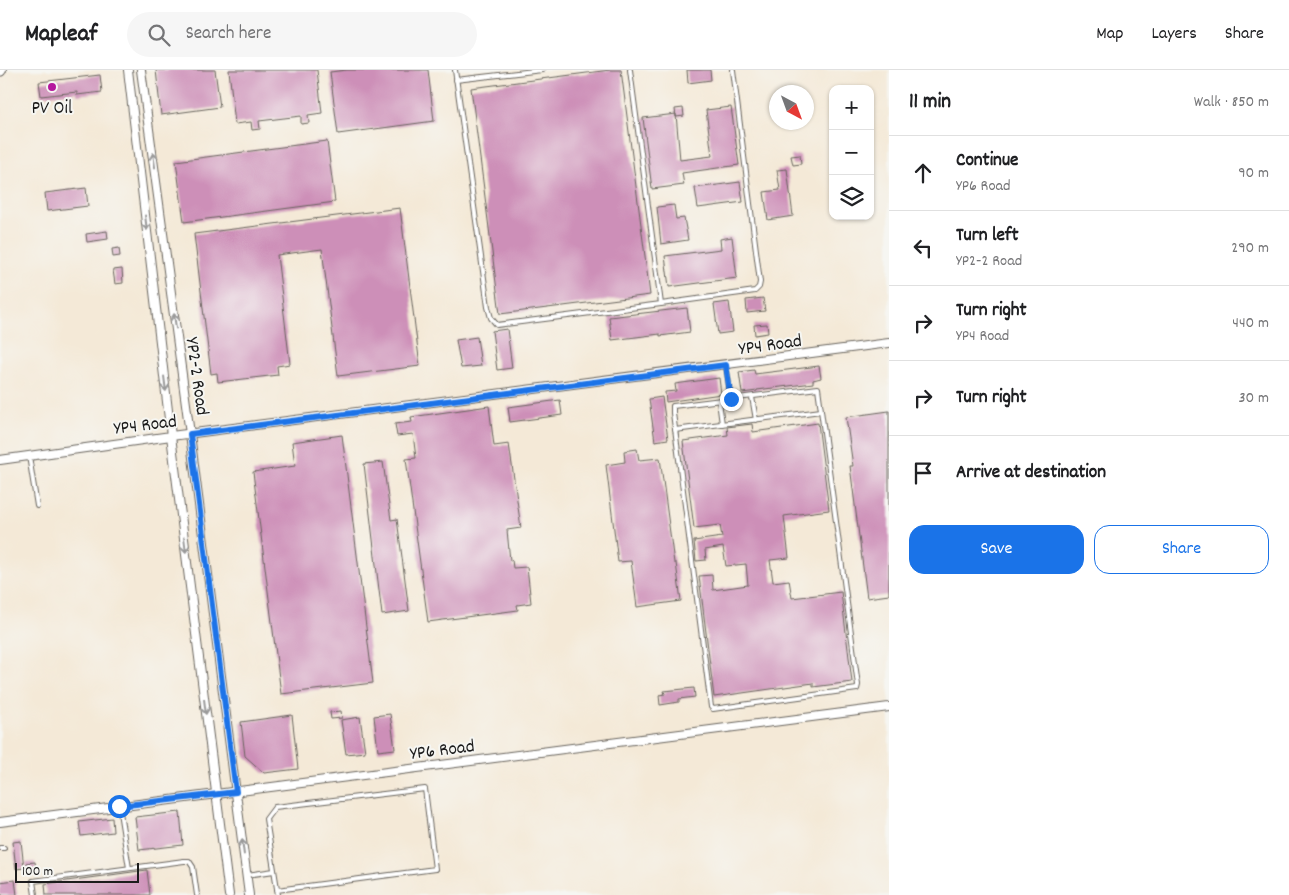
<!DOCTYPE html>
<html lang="en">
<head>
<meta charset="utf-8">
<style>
  :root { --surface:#fff; --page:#f6f6f6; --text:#202124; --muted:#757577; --line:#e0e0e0; --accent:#1a73e8 }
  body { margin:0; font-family:Dekko,sans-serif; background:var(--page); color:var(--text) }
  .controls { position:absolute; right:15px; top:15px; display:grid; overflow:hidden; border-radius:10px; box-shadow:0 1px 4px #0004 }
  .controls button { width:45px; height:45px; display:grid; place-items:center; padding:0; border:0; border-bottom:1px solid var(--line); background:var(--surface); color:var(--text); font:25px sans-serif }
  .compass { position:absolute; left:769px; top:15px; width:45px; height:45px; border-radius:50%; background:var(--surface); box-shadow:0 1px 4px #0004; rotate:139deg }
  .scale { position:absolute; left:15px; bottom:12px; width:124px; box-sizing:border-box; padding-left:5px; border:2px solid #1c1c1c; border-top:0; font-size:14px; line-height:18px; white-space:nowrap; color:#1c1c1c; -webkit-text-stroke:4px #f6f6f2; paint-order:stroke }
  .stop { position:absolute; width:15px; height:15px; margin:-11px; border:4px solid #1a73e8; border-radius:50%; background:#fff }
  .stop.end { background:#1a73e8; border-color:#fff; box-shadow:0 1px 5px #0008 }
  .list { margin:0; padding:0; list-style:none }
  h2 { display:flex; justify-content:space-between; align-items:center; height:65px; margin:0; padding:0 20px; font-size:21px }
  h2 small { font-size:16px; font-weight:400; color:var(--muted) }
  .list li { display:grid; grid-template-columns:32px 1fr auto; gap:15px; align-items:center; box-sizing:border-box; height:75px; padding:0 20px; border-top:1px solid var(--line) }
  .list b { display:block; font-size:19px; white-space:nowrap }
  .list p { margin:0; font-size:16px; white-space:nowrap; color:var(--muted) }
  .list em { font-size:16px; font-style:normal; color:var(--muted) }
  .actions { display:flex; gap:10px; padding:15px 20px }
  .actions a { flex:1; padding:11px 0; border:1px solid var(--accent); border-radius:15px; text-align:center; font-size:18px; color:var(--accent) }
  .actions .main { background:var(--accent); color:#fff }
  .icon { flex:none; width:28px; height:28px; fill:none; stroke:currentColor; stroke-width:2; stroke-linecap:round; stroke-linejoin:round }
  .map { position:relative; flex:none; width:889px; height:825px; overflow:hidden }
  header { display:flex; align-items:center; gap:30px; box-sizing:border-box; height:70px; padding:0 25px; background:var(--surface); border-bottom:1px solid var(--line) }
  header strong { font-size:24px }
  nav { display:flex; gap:28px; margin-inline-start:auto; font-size:18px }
  .search { width:350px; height:45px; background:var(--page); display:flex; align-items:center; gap:12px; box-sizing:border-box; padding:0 18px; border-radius:28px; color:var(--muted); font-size:19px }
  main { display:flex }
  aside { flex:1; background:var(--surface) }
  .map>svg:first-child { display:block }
  .building { fill:#cd8fb8 }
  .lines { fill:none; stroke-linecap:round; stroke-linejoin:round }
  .service-casing { stroke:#68645d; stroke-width:6 }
  .minor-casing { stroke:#68645d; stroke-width:10 }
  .tertiary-casing { stroke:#68645d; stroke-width:12 }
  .service { stroke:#fff; stroke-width:4 }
  .minor { stroke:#fff; stroke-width:8 }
  .tertiary { stroke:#fff; stroke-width:10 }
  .oneway { stroke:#999 }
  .route { stroke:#1a73e8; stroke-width:6 }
  .poi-dot { fill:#b5179e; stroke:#f6f6f2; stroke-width:2 }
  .labels { text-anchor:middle; stroke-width:4; stroke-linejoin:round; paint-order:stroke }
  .poi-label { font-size:19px; fill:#1c1c1c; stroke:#f6f6f2 }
  .street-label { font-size:19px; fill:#1c1c1c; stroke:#f6f6f2 }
</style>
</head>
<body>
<header>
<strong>Mapleaf</strong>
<div class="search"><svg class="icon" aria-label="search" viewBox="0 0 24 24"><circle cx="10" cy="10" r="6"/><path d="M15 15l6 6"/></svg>Search here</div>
<nav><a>Map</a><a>Layers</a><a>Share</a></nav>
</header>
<main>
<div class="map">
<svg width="889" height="825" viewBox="0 0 889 825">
  <rect width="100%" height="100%" fill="#f6f6f2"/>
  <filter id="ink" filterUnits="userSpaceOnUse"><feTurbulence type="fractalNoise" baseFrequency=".02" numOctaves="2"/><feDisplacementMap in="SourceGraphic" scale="10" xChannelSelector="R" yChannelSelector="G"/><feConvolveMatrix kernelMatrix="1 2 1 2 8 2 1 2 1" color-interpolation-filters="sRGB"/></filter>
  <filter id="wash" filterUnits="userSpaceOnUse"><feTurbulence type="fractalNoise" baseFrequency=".0096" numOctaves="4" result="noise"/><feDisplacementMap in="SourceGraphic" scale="20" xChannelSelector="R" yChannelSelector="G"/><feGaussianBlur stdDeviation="1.12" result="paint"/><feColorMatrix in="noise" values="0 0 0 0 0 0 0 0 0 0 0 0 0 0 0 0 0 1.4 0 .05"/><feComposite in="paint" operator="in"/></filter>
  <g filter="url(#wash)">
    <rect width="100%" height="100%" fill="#f4e9d7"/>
    <g id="blocks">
      <!-- building -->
      <g class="building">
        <polygon points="156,0 215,0 220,37 161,45"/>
        <polygon points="229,0 317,0 322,43 308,45 309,53 301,54 301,46 259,51 260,59 252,60 251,52 235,54"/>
        <polygon points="347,0 428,0 434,51 338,64 330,2"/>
        <polygon points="610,0 621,0 650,225 500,244 471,18"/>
        <polygon points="687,0 710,0 711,10 688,13"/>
        <polygon points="100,5 102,22 77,25 77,22 41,26 39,12"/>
        <polygon points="731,37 739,95 682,103 684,115 652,119 643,48 676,44 680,90 712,86 706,40"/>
        <polygon points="683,38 684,46 676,47 675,39"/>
        <polygon points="327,71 335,132 184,152 176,91"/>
        <polygon points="800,85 801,94 793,95 791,86"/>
        <polygon points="787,99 793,146 768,150 764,122 780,120 777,100"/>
        <polygon points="740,112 743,132 698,138 695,118"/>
        <polygon points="86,118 88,136 47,141 45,123"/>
        <polygon points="674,135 676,149 684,148 688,170 661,174 657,137"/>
        <polygon points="400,138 420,296 338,306 322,179 277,185 290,294 277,296 278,305 218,312 217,303 211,304 194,164"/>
        <polygon points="107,161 108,169 87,172 86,164"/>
        <polygon points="732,167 737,208 669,217 665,186 721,179 720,169"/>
        <polygon points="119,178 120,186 113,187 112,179"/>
        <polygon points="122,199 123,213 115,214 113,200"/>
        <polygon points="763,228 765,241 747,243 746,230"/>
        <polygon points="729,232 733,262 718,264 714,234"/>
        <polygon points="687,238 690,262 660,266 660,264 612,270 609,247"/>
        <polygon points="767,254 768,263 755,265 754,255"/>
        <polygon points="507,259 512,298 497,300 492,261"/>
        <polygon points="477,267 481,296 461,298 456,270"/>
        <polygon points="819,296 821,308 813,310 813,313 757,320 757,321 742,323 739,302 754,300 755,304"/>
        <polygon points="719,308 721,324 666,332 665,322 676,321 675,314"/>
        <polygon points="662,327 668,369 655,371 649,329"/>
        <polygon points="560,330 562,345 510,352 508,337"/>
        <polygon points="489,336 494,376 509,374 521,458 507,460 510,491 512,490 513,498 527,497 531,533 517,535 518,540 428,552 406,389 416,388 413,364 397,366 395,354 412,352 411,347"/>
        <polygon points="889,341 889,525 867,528 850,396 853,396 846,347"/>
        <polygon points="818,353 829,440 784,446 789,488 770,490 773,512 789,510 792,528 841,522 852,612 813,617 813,613 714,627 699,506 712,505 713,520 748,515 746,494 726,496 723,477 705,480 706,490 696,491 694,471 722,467 720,455 694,458 683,371 728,365 727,357 752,354 753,362"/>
        <polygon points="342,365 373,613 281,624 253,402 295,396 292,372"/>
        <polygon points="637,379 639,390 660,388 674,493 676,493 681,531 637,537 631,491 618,492 606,395 625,392 624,381"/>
        <polygon points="383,392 391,450 397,449 409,541 382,545 364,394"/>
        <polygon points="694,618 695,627 679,629 679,632 660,635 659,625 665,624 664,621"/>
        <polygon points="341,641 342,648 331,649 330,642"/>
        <polygon points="390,644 395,679 378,681 374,646"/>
        <polygon points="292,645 298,699 264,703 245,686 241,652"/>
        <polygon points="360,647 365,682 346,684 341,650"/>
        <polygon points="180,742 183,775 139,780 135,747"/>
        <polygon points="112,748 113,762 81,766 79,752"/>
        <polygon points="21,771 24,798 16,799 13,772"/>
        <polygon points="35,792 36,800 27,801 26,793"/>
        <polygon points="147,800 150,825 46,825 45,814"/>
        <polygon points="15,810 17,825 0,825 0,812"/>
      </g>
    </g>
  </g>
  <g filter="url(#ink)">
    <use href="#blocks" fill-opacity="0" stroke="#68645d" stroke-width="1"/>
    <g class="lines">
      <defs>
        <g id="service">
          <polyline points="455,0 488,237 491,248 497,255 661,234 755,221 759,217 760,212 733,0"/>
          <polyline points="630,0 661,234"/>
          <polyline points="456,10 542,0"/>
          <polyline points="726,295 731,329"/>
          <polygon points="818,318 858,615 857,619 713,639 711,637 673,343 673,336"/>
          <polyline points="752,327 756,350"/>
          <polyline points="719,331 722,354"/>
          <polyline points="675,360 821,341"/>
          <polyline points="29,386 37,436"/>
          <polyline points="119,736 129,798"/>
          <polyline points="0,778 4,778"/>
          <polyline points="247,805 274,801"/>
          <polyline points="277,820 435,799 425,719 275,737 266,749 278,825"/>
          <polyline points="35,825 33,811 184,791 189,791 193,797 197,825"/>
        </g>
        <g id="minor">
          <polyline points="128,0 171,366 229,825"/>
          <polyline points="141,0 190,364 249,825"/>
          <polyline points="0,390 171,366 889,273"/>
          <polyline points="0,752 889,637"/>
        </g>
        <polyline id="tertiary" points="0,1 1,0"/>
      </defs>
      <!-- service casing -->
      <use href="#service" class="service-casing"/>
      <!-- minor casing -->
      <use href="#minor" class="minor-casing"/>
      <!-- tertiary casing -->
      <use href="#tertiary" class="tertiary-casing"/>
      <!-- service -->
      <use href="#service" class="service"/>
      <!-- minor -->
      <use href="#minor" class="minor"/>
      <!-- tertiary -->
      <use href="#tertiary" class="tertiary"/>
    </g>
    <!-- one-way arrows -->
    <defs><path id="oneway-shaft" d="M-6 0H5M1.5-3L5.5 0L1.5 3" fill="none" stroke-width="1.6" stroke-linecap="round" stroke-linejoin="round" transform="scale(1.25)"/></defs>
    <g class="oneway">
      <use href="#oneway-shaft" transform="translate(154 90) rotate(-98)"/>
      <use href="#oneway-shaft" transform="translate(146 153) rotate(83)"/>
      <use href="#oneway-shaft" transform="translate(175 251) rotate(-98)"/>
      <use href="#oneway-shaft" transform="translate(165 314) rotate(83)"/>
      <use href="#oneway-shaft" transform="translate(185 475) rotate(83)"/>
      <use href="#oneway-shaft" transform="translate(205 637) rotate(83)"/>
      <use href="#oneway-shaft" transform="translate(243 777) rotate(-97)"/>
    </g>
  </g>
  <g class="lines" filter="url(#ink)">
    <!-- route -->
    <polyline class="route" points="119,736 236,722 190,364 726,295 731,329"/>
  </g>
  <!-- markers -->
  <circle class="poi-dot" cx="52" cy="17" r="5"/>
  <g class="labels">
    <!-- poi labels -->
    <g class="poi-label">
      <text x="52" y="43">PV Oil</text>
    </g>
    <!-- street labels -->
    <g class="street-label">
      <text transform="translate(770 273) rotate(-8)" y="7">YP4 Road</text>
      <text transform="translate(199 306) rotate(82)" y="7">YP2-2 Road</text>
      <text transform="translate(145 353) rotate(-7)" y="7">YP4 Road</text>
      <text transform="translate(442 678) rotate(-7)" y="7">YP6 Road</text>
    </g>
  </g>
</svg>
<div class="controls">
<button>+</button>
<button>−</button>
<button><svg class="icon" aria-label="layers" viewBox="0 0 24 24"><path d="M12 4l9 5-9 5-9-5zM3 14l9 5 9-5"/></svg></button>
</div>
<svg class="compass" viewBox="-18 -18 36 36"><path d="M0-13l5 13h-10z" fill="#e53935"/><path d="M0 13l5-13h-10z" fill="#757577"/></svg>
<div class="scale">100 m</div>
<div class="stop" style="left:119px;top:736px"></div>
<div class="stop end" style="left:731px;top:329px"></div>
</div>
<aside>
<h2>11 min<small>Walk · 850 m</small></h2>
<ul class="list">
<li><svg class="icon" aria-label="ahead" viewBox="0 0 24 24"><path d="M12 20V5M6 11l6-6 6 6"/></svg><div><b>Continue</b><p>YP6 Road</p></div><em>90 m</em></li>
<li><svg class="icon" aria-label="left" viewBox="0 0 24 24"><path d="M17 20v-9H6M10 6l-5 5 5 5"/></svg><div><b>Turn left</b><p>YP2-2 Road</p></div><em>290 m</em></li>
<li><svg class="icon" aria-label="right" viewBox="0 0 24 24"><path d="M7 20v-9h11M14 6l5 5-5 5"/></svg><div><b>Turn right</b><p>YP4 Road</p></div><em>440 m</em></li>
<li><svg class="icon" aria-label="right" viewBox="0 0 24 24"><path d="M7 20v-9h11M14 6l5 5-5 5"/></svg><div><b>Turn right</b></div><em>30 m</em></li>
<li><svg class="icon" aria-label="arrive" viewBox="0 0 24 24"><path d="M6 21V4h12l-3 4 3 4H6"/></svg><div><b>Arrive at destination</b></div></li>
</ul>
<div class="actions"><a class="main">Save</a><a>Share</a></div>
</aside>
</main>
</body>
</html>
